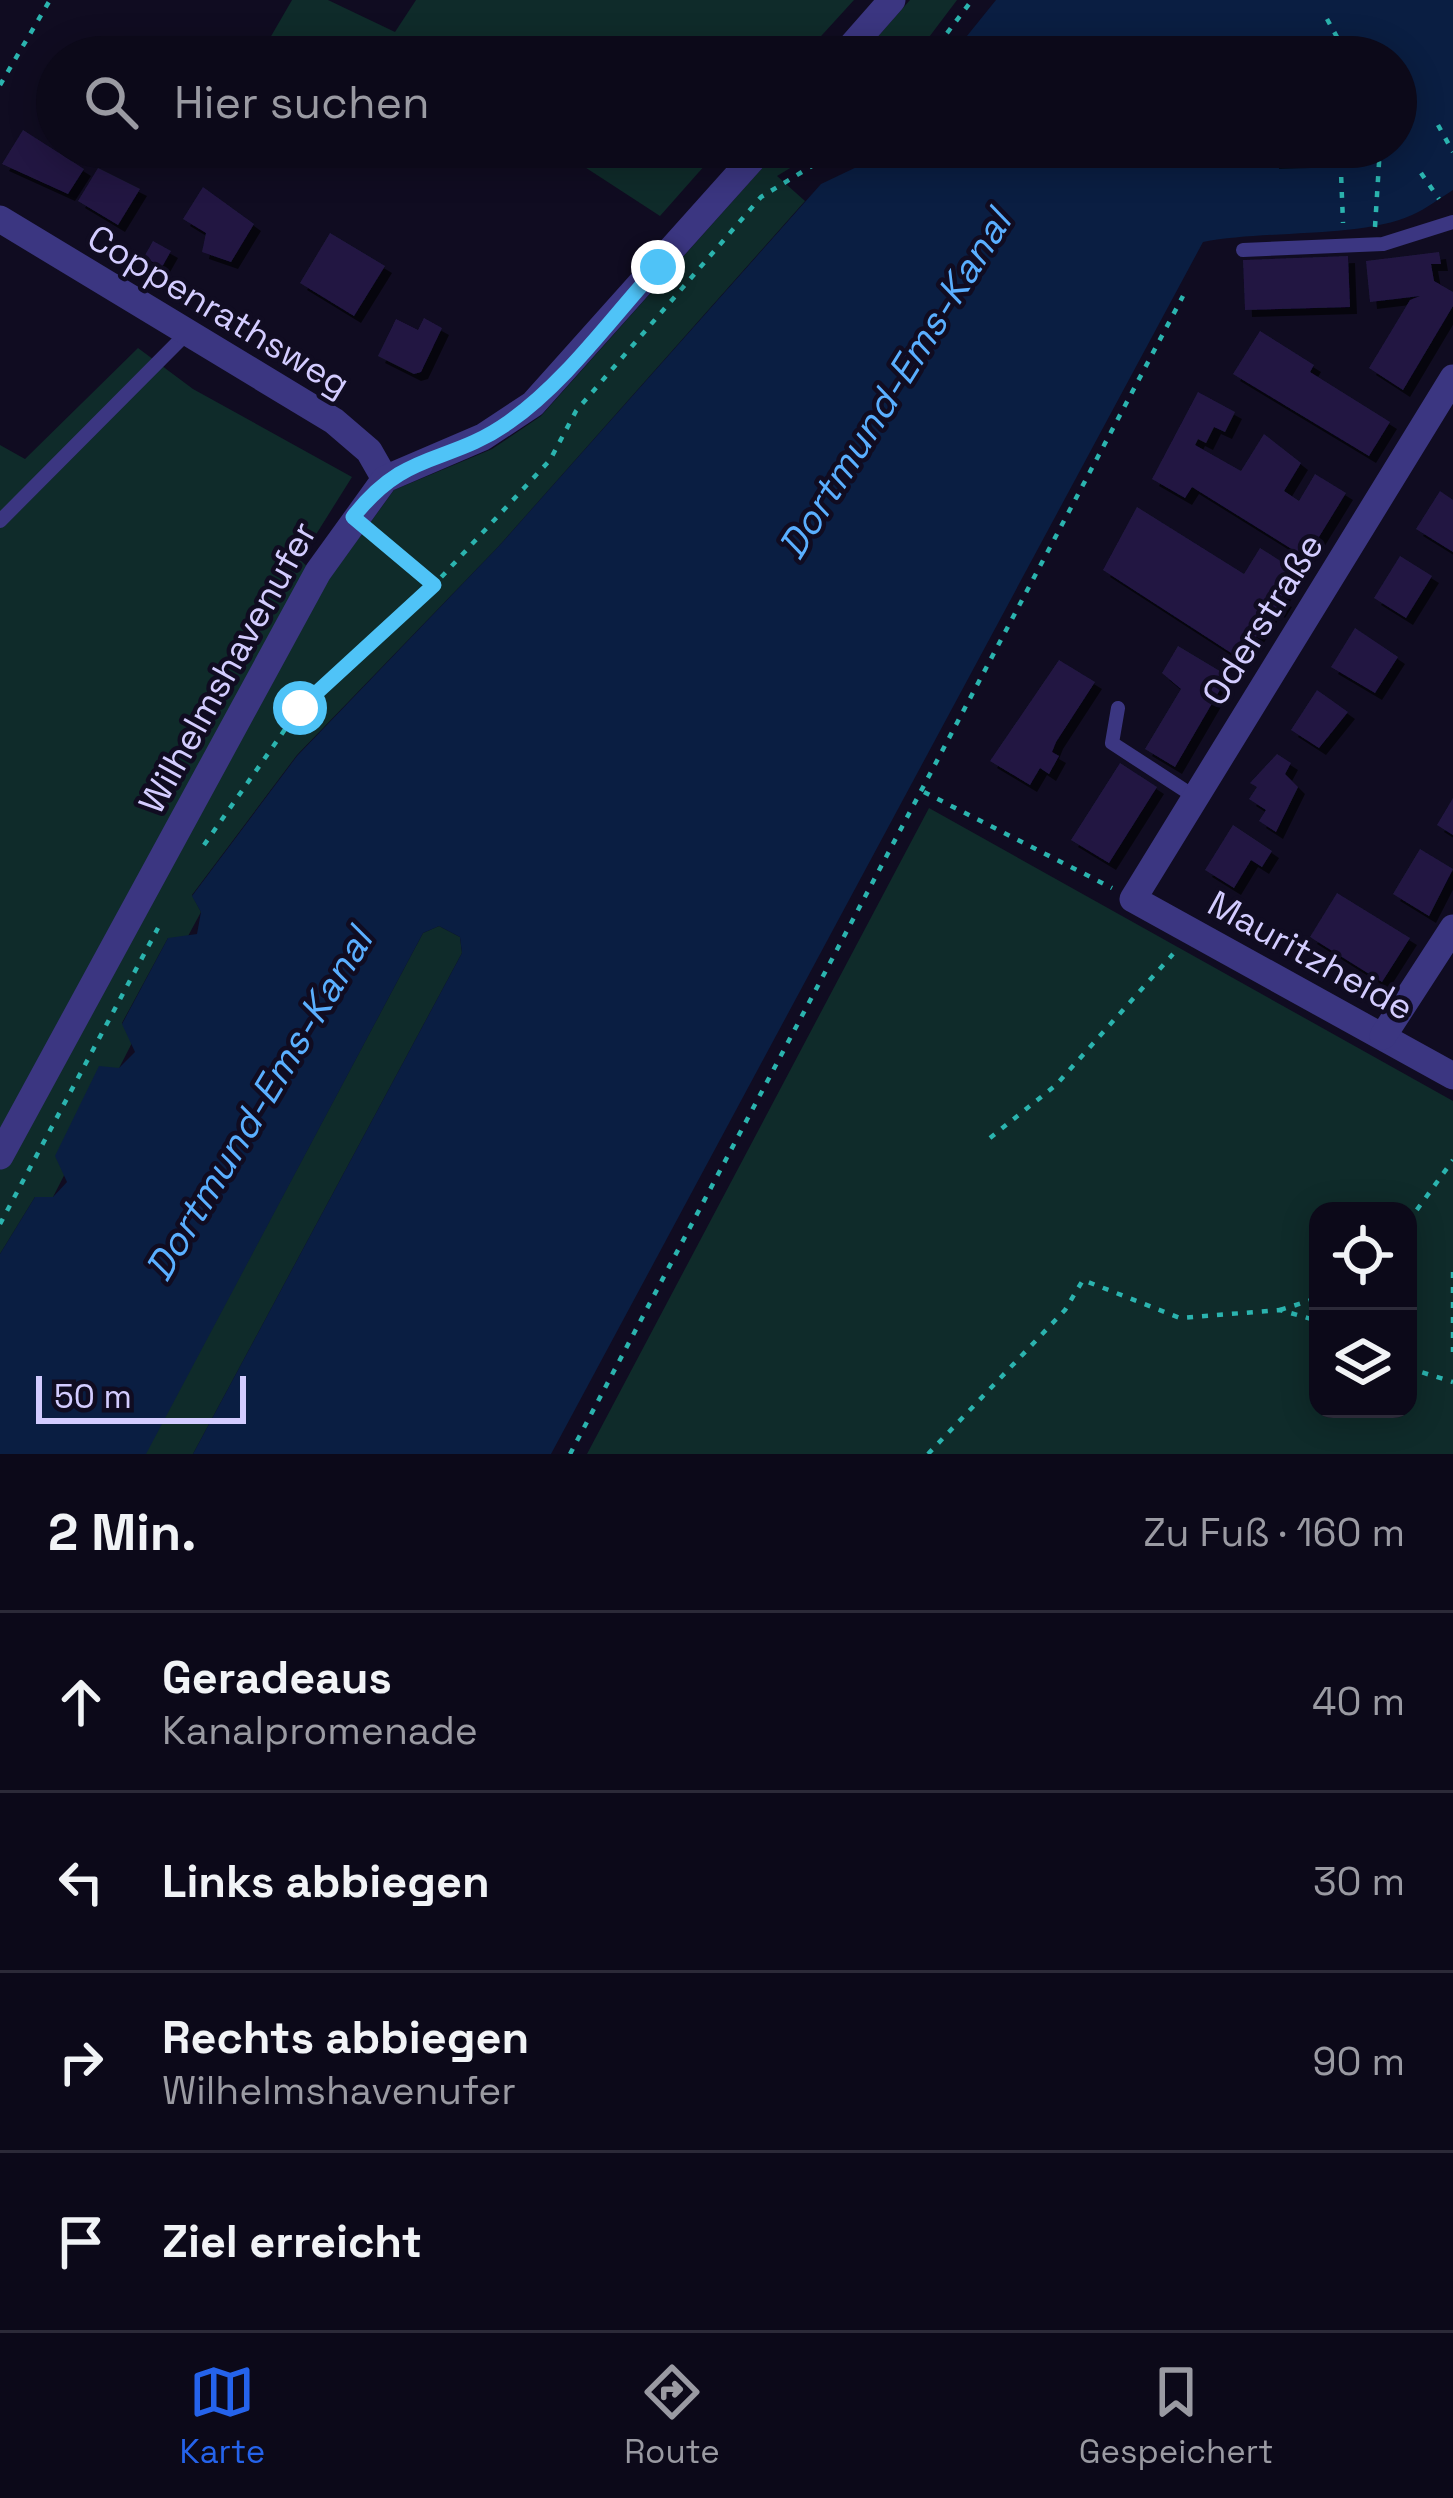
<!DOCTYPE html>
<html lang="de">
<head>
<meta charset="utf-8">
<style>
  :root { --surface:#0c0919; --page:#151222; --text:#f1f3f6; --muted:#9a9aa2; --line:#2c2a38; --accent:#2563eb }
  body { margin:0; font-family:"Space Grotesk",sans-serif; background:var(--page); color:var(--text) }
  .controls { position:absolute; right:36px; bottom:36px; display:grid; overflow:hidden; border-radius:24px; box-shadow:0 6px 30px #0003 }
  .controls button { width:108px; height:108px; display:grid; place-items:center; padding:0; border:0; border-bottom:3px solid var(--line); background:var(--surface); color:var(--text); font:60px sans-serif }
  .scale { position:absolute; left:36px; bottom:30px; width:210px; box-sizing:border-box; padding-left:12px; border:6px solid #d3ccff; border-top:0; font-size:33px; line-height:42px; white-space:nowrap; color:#d3ccff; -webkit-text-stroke:9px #100c21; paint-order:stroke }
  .stop { position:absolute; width:36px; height:36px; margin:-27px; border:9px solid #4fc3f7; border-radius:50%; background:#fff }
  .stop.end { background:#4fc3f7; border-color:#fff; box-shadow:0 3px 12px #0008 }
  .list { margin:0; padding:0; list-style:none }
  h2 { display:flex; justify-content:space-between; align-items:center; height:156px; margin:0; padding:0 48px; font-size:51px }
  h2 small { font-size:39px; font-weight:400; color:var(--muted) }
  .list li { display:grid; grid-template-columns:78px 1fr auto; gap:36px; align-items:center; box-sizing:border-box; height:180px; padding:0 48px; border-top:3px solid var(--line) }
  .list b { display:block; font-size:45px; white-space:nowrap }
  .list p { margin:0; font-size:39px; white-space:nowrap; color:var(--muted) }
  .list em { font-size:39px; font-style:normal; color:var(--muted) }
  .icon { flex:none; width:66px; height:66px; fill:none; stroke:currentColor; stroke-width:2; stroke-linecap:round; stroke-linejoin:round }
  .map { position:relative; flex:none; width:1453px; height:1454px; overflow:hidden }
  .search { position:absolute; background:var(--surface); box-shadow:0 6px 30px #0003; left:36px; right:36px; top:36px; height:132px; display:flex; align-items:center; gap:30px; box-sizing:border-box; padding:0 42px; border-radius:66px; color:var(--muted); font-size:45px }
  .sheet { height:876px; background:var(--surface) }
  nav { display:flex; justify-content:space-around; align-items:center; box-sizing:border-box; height:168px; border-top:3px solid var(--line); background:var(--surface); font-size:33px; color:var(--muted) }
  nav a { display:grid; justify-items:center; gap:6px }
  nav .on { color:var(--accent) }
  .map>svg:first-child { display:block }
  .green { fill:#0f2b2a; fill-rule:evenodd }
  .water { fill:#0a1e42 }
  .building { fill:#211842; filter:url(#shadow) }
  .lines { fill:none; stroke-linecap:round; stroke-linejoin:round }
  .path { stroke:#2bb4af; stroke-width:4.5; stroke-dasharray:6 9; stroke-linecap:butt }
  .service { stroke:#3b3681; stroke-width:14 }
  .minor { stroke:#3b3681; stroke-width:27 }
  .route { stroke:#4fc3f7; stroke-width:15 }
  .labels { text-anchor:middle; stroke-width:9; stroke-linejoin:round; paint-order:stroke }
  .street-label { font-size:36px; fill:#d3ccff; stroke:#100c21 }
  .water-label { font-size:39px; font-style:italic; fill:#5aafff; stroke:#100c21 }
</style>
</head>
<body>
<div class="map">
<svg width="1453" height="1454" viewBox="0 0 1453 1454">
  <defs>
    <filter id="shadow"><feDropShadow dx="7" dy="7" stdDeviation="0" flood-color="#0009"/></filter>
  </defs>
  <rect width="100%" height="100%" fill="#100c21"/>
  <!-- green -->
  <g class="green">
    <polygon points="292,0 328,0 395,32 416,0 854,0 802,57 470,57 461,50 459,57 259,57"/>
    <polygon points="910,0 957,0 914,57 860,57"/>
    <polygon points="554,147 721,147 660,216"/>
    <polygon points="781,147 825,147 777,176 805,201 499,546 297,755 192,895 201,912 187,938 168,938 122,1023 133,1041 53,1197 35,1197 0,1254 0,445 25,459 138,348 193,389 352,477 300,560 326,583 394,490 492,449 541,416"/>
    <path d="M929,808l524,293v353h-866zM1318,1211h90v198h-90z"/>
    <polygon points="439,926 460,937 462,953 193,1454 145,1454 423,933"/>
  </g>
  <!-- water -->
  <path class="water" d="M996,0h457v190c-13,8 -27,19 -41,25 -50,23 -148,15 -209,27l-652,1212h-358l269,-501 -2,-16 -21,-11 -16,7 -277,521h-146v-200l35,-57h18l14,-15 -12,-26 44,-90 20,2 16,-16 -13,-28 46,-86 29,-4 4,-22 -9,-16 105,-140 202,-210 322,-362 42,-20 14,-17h519v-90h-446z"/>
  <!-- building -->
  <g class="building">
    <polygon points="23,130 84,169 68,194 2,164"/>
    <polygon points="1272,147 1337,147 1338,160 1272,162"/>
    <polygon points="98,168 140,189 118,225 78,201"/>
    <polygon points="203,187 254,224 231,262 202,252 206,233 183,219"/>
    <polygon points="330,233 385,266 354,316 300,283"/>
    <polygon points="153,241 171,251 162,267 144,257"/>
    <polygon points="1439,252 1441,264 1431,264 1434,281 1453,292 1453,306 1403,390 1369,368 1410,300 1420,296 1370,302 1366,261"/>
    <polygon points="1348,256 1350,307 1245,310 1243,260"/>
    <polygon points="424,318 442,328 421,372 414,374 378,356 396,319 418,330"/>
    <polygon points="1260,331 1314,365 1310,372 1390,422 1369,456 1233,374"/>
    <polygon points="1198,392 1235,412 1225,432 1214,427 1206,443 1198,439 1195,445 1241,471 1264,434 1301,463 1284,491 1299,501 1315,474 1346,493 1306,558 1192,487 1185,498 1152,479"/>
    <polygon points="1440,491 1453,500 1453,552 1416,529"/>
    <polygon points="1137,507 1244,574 1260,548 1290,567 1285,574 1292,579 1281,598 1285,600 1278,611 1274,608 1242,660 1103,570"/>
    <polygon points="1400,556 1432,576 1406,618 1374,598"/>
    <polygon points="1355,628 1398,657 1375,693 1331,667"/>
    <polygon points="1178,646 1228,676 1175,767 1145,749 1181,689 1162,673"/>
    <polygon points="1059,660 1095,682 1056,742 1052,752 1059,756 1049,774 1040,768 1030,785 990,761"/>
    <polygon points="1317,690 1348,712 1319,748 1291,730"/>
    <polygon points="1277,754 1291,763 1285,774 1298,787 1276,832 1259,821 1266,810 1249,799 1257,787 1250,783"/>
    <polygon points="1120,763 1157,787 1109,863 1071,840"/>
    <polygon points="1453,798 1453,835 1437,825"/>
    <polygon points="1233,825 1272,851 1262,867 1251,860 1234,888 1205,870"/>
    <polygon points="1420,849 1453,869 1429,916 1393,894"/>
    <polygon points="1337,893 1410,938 1382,982 1310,937"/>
  </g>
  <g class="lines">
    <!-- path -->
    <g class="path">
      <polyline points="1327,19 1348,57"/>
      <polyline points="929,57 972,0"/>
      <polyline points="0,85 50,0"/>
      <polyline points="1438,125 1453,152"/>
      <polyline points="1340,147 1343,223"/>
      <polyline points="1421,173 1439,199"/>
      <polyline points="1375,227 1380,147"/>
      <polyline points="376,536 434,585"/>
      <polyline points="924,792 1112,888"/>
      <polyline points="204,845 300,708 434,585 550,460 576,411 761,197 843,147"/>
      <polyline points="990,1138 1056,1085 1173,954"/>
      <polyline points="1408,1222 1453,1160"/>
      <polyline points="0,1224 158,928"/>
      <polyline points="1453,1272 1453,1352"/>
      <polyline points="1280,1310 1318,1298"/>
      <polyline points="1408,1368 1453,1382"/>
      <polyline points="570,1454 1183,296"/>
      <polyline points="928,1454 1065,1310 1083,1280 1180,1318 1280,1310 1318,1321"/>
    </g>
    <!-- service -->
    <g class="service">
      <polyline points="1243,250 1383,244 1453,222"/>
      <polyline points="0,521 188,332"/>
      <polyline points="1118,708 1112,743 1195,797"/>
    </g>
    <!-- minor -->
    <g class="minor">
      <polyline points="842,57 892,0"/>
      <polyline points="0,219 334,421 369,451 385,479"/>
      <polyline points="1453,378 1133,899 1453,1076"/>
      <polyline points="1383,1036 1453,928"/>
      <polyline points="0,1156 318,572 385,479 483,437 533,404 763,147"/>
    </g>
  </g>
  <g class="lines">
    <!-- route -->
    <path class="route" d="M300,708l134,-123 -81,-68c54,-69 94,-51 156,-95 57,-40 102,-104 149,-155"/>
  </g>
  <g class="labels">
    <!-- street labels -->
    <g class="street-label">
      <text transform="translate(219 310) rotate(31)" y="13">Coppenrathsweg</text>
      <text transform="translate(1262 619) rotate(-58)" y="13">Oderstraße</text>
      <text transform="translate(227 667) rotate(-61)" y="13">Wilhelmshavenufer</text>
      <text transform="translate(1311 955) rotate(29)" y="13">Mauritzheide</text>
    </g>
    <!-- water labels -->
    <g class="water-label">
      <text transform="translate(894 384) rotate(-58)" y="14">Dortmund-Ems-Kanal</text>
      <text transform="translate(258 1104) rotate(-59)" y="14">Dortmund-Ems-Kanal</text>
    </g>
  </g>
</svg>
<div class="controls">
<button><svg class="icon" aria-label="locate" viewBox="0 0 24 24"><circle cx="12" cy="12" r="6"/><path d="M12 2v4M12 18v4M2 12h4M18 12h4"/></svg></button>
<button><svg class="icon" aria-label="layers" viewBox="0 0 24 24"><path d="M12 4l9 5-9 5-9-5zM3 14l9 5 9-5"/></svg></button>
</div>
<div class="scale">50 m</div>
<div class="stop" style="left:300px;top:708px"></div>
<div class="stop end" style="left:658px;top:267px"></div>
<div class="search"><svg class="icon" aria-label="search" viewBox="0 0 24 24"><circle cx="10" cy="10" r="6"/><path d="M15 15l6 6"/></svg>Hier suchen</div>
</div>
<section class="sheet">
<h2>2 Min.<small>Zu Fuß · 160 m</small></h2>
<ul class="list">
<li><svg class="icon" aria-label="ahead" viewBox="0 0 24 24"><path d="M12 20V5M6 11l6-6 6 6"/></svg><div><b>Geradeaus</b><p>Kanalpromenade</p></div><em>40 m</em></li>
<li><svg class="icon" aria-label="left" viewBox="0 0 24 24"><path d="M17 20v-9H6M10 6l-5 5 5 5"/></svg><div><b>Links abbiegen</b></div><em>30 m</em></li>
<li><svg class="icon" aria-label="right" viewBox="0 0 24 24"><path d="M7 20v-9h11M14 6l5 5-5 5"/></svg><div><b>Rechts abbiegen</b><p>Wilhelmshavenufer</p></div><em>90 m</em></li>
<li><svg class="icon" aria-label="arrive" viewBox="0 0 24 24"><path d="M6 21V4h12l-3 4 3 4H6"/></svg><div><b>Ziel erreicht</b></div></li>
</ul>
</section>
<nav>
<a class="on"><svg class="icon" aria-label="map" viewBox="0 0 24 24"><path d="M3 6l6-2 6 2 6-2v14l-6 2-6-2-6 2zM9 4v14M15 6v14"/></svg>Karte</a>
<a><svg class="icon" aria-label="directions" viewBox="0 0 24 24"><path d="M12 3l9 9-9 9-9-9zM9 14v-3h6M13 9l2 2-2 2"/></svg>Route</a>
<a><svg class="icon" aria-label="saved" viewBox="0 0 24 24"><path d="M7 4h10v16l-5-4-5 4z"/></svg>Gespeichert</a>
</nav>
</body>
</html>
